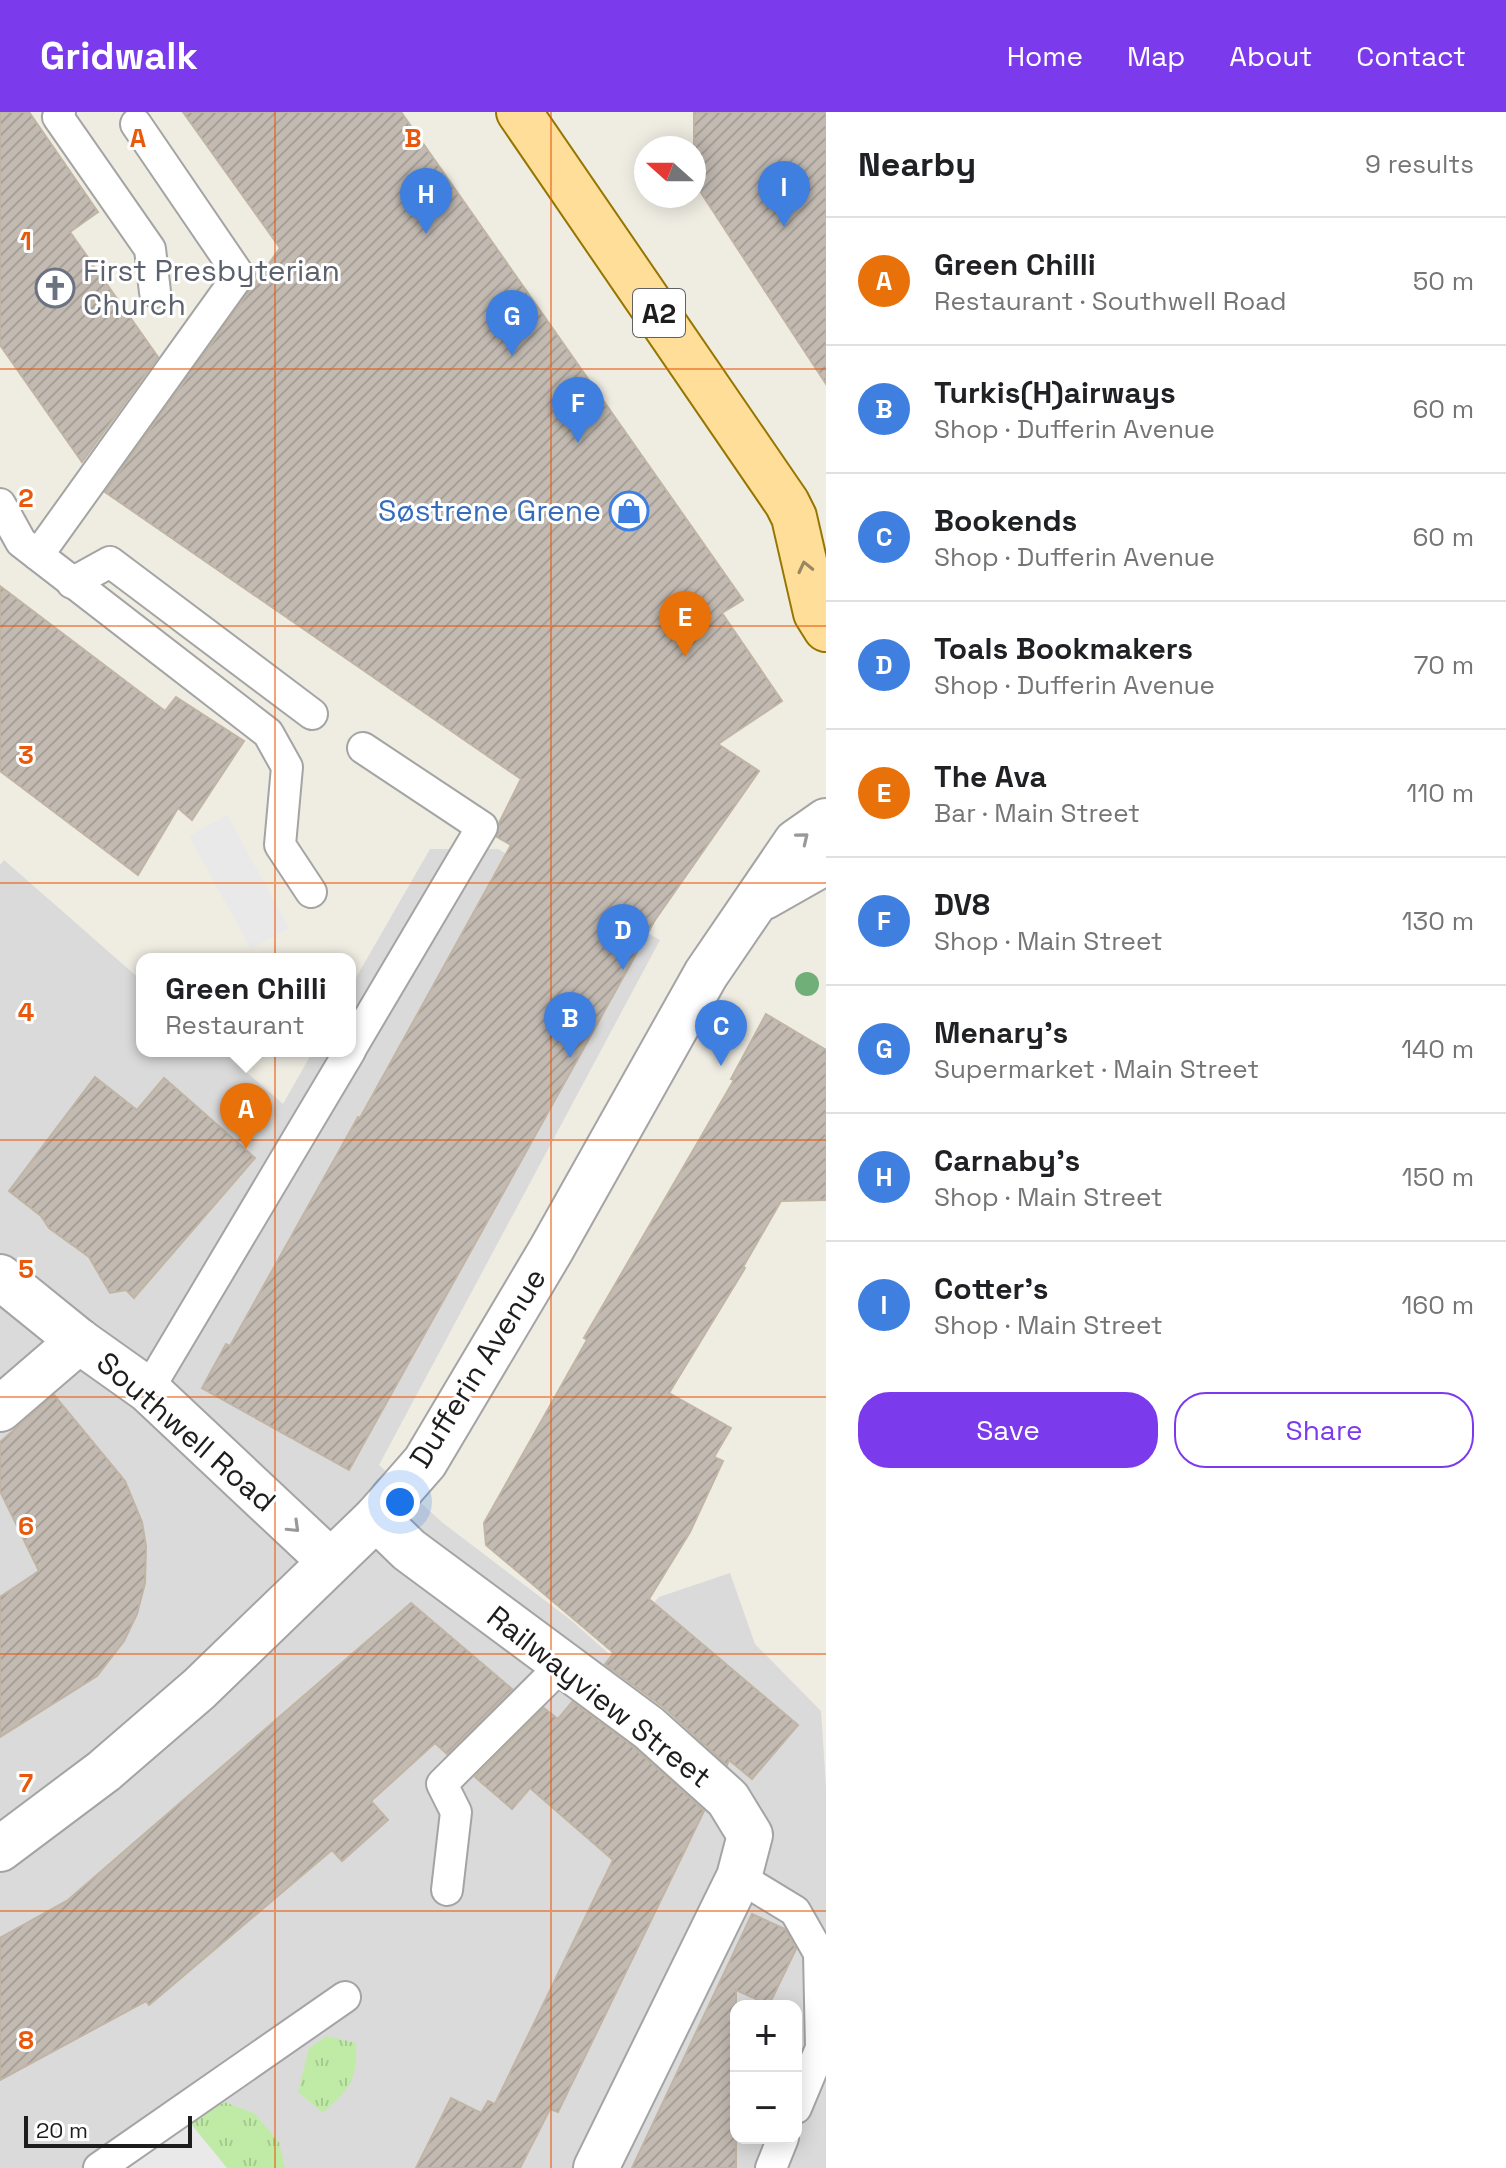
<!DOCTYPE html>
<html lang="en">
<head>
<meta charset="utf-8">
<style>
  :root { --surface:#fff; --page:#f2f2f2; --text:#202124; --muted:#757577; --line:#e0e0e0; --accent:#7c3aed }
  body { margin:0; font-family:"Space Grotesk",sans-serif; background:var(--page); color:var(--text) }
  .controls { position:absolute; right:24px; bottom:24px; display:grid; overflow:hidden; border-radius:16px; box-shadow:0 4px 20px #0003 }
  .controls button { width:72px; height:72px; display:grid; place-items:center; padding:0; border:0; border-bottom:2px solid var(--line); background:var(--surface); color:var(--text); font:40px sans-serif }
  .compass { position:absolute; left:634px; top:24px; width:72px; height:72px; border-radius:50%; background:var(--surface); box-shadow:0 4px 20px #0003; rotate:291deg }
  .scale { position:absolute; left:24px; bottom:20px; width:168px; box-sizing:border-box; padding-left:8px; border:4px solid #1d1d1d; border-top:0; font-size:22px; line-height:28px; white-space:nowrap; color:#1d1d1d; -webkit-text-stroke:6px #fff; paint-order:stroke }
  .you { position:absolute; left:400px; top:1390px; width:28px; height:28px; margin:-20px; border:6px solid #fff; border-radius:50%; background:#1a73e8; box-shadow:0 0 0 12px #1a73e833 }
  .badge { display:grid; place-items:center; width:52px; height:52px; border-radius:50%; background:var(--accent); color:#fff; font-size:26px; font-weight:700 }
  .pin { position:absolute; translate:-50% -66px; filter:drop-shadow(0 2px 4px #0008) }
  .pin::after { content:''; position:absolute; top:42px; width:28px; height:24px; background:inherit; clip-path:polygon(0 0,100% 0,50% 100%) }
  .popup { position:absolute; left:136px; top:841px; width:220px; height:104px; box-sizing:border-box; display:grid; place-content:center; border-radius:16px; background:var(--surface); filter:drop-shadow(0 2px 6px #0005); font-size:26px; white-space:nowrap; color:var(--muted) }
  .popup b { font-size:30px; color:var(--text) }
  .popup::after { content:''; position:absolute; left:50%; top:100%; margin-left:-16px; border:16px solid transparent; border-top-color:var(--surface) }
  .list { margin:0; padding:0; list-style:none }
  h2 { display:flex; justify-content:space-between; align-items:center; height:104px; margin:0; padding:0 32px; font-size:34px }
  h2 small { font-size:26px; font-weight:400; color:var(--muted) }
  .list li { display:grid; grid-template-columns:52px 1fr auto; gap:24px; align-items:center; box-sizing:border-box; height:128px; padding:0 32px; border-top:2px solid var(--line) }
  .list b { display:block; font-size:30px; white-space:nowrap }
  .list p { margin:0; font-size:26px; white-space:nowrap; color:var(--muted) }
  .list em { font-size:26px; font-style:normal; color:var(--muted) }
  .actions { display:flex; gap:16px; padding:24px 32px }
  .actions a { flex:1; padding:18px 0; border:2px solid var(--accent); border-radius:32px; text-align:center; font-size:28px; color:var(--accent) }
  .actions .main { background:var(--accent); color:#fff }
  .map { position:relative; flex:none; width:826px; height:2056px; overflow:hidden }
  header { display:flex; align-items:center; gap:48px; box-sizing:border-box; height:112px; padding:0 40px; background:var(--accent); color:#fff }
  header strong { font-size:38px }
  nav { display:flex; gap:44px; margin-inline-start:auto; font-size:28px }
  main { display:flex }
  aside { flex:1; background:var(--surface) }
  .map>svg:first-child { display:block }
  .residential { fill:#dbdada; fill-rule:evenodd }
  .grass { fill:url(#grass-tufts) }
  .parking { fill:#e9e9e9 }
  .building { fill:url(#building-hatch); stroke:#c0b4a4; stroke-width:2 }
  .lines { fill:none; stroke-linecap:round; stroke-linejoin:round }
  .lane-casing { stroke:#a4a4a4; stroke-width:34 }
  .street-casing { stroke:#a4a4a4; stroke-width:48 }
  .primary-casing { stroke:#967600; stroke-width:48 }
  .lane { stroke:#fff; stroke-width:30 }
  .street { stroke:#fff; stroke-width:44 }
  .primary { stroke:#fede98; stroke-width:44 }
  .tree { fill:#70af77 }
  .oneway { stroke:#998761 }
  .oneway2 { stroke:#999 }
  .grid { fill:none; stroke:#e8590c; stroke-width:2; stroke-opacity:0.55 }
  .labels { text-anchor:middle; stroke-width:6; stroke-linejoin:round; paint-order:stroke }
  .shield { fill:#fff; stroke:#616161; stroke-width:2 }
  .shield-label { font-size:28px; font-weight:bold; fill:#1d1d1d }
  .worship-label { font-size:30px; fill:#5b616d; stroke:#fff; text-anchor:start }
  .shop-label { font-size:30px; fill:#366cbe; stroke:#fff; text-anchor:end }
  .street-label { font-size:30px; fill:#1d1d1d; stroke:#fff }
  .grid-label { font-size:26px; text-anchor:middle; font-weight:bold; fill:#e8590c; stroke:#fff; stroke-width:6; stroke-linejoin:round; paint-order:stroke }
</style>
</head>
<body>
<header>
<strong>Gridwalk</strong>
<nav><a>Home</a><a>Map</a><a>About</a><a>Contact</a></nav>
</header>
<main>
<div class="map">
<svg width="826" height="2056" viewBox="0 0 826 2056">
  <defs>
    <pattern id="grass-tufts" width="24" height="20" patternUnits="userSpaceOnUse" patternTransform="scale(2)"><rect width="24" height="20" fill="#c0eba6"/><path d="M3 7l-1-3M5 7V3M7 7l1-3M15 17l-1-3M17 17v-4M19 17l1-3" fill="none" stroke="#a5c98e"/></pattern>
    <pattern id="building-hatch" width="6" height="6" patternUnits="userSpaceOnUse" patternTransform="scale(2)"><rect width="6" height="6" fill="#c3bbb2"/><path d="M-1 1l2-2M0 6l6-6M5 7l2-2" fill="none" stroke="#a7a099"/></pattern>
  </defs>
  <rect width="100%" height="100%" fill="#efece2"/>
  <!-- residential -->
  <path class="residential" d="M430,737h68l162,91 -281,525 64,58 129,98 37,33 50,-57 71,-24 25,71 66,67 5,76v381h-826v-1303l4,-5 138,121v70h80l61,53 30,-53h37v-63zM736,1894h60v132h-60z"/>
  <!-- grass -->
  <g class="grass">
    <path d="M327,1924l29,7c2,36 -7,47 -33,70l-25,-21 11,-44z"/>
    <polygon points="224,1990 254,2001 279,2030 285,2056 227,2056 191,2012"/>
  </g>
  <!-- parking -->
  <g class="parking">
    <polygon points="227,703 289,816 251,837 189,724"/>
    <polygon points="191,2012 227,2056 122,2056"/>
  </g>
  <!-- building -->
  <g class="building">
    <polygon points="0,0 29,0 98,100 70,120 158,245 82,350 0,233"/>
    <polygon points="183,0 401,0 743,488 722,501 782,589 718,632 759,659 655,808 349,1358 202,1276 226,1232 230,1234 358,1005 360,1006 511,733 497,725 499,711 521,667 105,380 280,136"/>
    <polygon points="694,0 826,0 826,272 694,70"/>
    <polygon points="0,474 165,599 176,585 244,629 192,708 178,696 138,763 0,659"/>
    <polygon points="766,902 826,938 826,1088 781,1089 743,1155 745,1156 669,1281 731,1316 714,1345 723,1349 690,1420 649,1487 798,1613 752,1667 729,1648 727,1653 666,1597 605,1552 614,1541 486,1433 484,1411 587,1228 584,1226 734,968 731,967"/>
    <polygon points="95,965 137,998 164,966 255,1046 134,1186 126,1178 110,1181 89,1145 49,1116 41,1104 9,1079"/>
    <polygon points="54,1283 125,1369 142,1410 146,1434 145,1471 137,1502 124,1529 97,1564 0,1625 0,1485 39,1459 0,1379 0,1330"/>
    <polygon points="411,1491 512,1577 447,1642 435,1631 371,1689 388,1708 342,1749 332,1738 149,1893 146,1889 0,1968 0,1826 68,1788"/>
    <polygon points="572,1590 633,1635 704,1699 558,2000 550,1997 520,2056 416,2056 451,1986 481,2001 488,1989 495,1992 613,1748 530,1676 512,1697 475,1665 544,1596 558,1607"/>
    <polygon points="752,1802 785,1817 796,1837 769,1893 736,1878 736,2056 632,2056"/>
  </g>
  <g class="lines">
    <defs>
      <g id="lane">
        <polyline points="60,0 58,5 150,137 155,180"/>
        <polyline points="0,392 21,430 268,621 287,655 280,733 311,780"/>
        <polyline points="38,443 239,163 136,12"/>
        <polyline points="72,471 110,450 312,602"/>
        <polyline points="350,938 482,715 363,636"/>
        <polyline points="148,1278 350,939"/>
        <polyline points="739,1765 795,1799 819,1841 821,1936 796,1996"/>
        <polyline points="447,1778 456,1700 442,1672 564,1551"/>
        <polyline points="99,2056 345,1885"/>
        <polyline points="771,2056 783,2026"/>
      </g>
      <g id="street">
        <polyline points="764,785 826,750"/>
        <polyline points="0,1165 79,1229 148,1278 330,1449"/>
        <polyline points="0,1297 79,1229"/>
        <polyline points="376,1406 409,1438 649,1616 728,1687 750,1723 739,1765 596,2056"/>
        <polyline points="0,1737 104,1659 199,1577 376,1406 425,1350 551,1138 706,862 796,730 826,709"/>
      </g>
      <polyline id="primary" points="519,0 787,391 794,405 816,501 826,517"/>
    </defs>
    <!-- lane casing -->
    <use href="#lane" class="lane-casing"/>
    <!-- street casing -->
    <use href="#street" class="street-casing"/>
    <!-- primary casing -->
    <use href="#primary" class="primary-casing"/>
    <!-- lane -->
    <use href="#lane" class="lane"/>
    <!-- street -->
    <use href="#street" class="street"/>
    <!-- primary -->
    <use href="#primary" class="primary"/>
  </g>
  <!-- trees -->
  <circle class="tree" cx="807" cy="872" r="12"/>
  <!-- one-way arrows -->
  <defs><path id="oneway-chevron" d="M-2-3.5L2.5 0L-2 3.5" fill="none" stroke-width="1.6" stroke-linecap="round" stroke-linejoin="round" transform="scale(2)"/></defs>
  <use class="oneway" href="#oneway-chevron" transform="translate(805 455) rotate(-103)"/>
  <g class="oneway2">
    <use href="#oneway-chevron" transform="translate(803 726) rotate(-39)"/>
    <use href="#oneway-chevron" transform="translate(294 1415) rotate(44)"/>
  </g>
  <!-- grid -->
  <path class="grid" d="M275,0v2056M551,0v2056M0,257h826M0,514h826M0,771h826M0,1028h826M0,1285h826M0,1542h826M0,1799h826"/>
  <!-- icons -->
  <defs>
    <symbol id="church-ring" viewBox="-11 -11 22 22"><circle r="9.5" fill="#fff" stroke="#6b7280" stroke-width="1.5"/><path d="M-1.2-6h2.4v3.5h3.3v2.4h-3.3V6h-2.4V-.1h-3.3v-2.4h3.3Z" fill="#6b7280"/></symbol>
    <symbol id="shop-ring" viewBox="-11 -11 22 22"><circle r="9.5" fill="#fff" stroke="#3f7fe0" stroke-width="1.5"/><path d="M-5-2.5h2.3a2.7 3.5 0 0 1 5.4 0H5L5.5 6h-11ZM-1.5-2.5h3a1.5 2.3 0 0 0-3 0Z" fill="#3f7fe0"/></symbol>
  </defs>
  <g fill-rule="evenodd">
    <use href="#church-ring" x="33" y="154" width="44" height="44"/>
    <use href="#shop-ring" x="607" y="377" width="44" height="44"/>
  </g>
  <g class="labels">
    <!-- shield labels -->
    <rect class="shield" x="633" y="177" width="52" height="48" rx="6"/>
    <g class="shield-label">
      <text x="659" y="211">A2</text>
    </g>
    <!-- worship labels -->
    <g class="worship-label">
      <text x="83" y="169">First Presbyterian<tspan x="83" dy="34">Church</tspan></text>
    </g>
    <!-- shop labels -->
    <g class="shop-label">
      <text x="601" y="409">Søstrene Grene</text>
    </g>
    <!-- street labels -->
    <g class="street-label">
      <text transform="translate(478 1256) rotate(-58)" y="10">Dufferin Avenue</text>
      <text transform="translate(186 1320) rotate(41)" y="10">Southwell Road</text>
      <text transform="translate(599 1585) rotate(38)" y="10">Railwayview Street</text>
    </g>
  </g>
  <g class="grid-label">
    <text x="138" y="35">A</text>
    <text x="413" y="35">B</text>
    <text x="26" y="138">1</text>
    <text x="26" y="395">2</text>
    <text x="26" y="652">3</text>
    <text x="26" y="909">4</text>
    <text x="26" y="1166">5</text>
    <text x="26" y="1423">6</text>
    <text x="26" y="1680">7</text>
    <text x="26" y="1937">8</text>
  </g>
</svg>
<div class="controls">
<button>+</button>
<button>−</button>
</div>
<svg class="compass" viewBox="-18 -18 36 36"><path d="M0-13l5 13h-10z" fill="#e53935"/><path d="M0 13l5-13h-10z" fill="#757577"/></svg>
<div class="scale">20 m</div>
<div class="you"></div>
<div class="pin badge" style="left:246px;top:1037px;background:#e8710a">A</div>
<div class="popup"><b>Green Chilli</b>Restaurant</div>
<div class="pin badge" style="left:570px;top:946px;background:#3f7fe0">B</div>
<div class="pin badge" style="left:721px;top:954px;background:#3f7fe0">C</div>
<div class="pin badge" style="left:623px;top:858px;background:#3f7fe0">D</div>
<div class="pin badge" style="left:685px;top:545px;background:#e8710a">E</div>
<div class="pin badge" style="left:578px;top:331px;background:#3f7fe0">F</div>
<div class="pin badge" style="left:512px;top:244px;background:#3f7fe0">G</div>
<div class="pin badge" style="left:426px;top:122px;background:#3f7fe0">H</div>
<div class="pin badge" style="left:784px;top:115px;background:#3f7fe0">I</div>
</div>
<aside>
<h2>Nearby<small>9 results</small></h2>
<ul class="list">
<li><span class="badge" style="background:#e8710a">A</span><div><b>Green Chilli</b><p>Restaurant · Southwell Road</p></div><em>50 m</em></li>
<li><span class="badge" style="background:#3f7fe0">B</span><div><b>Turkis(H)airways</b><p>Shop · Dufferin Avenue</p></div><em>60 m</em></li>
<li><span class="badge" style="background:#3f7fe0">C</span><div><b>Bookends</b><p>Shop · Dufferin Avenue</p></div><em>60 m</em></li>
<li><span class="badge" style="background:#3f7fe0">D</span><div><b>Toals Bookmakers</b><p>Shop · Dufferin Avenue</p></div><em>70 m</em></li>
<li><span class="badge" style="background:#e8710a">E</span><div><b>The Ava</b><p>Bar · Main Street</p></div><em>110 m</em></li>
<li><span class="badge" style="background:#3f7fe0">F</span><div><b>DV8</b><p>Shop · Main Street</p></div><em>130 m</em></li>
<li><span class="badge" style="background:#3f7fe0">G</span><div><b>Menary's</b><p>Supermarket · Main Street</p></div><em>140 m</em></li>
<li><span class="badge" style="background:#3f7fe0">H</span><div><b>Carnaby's</b><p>Shop · Main Street</p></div><em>150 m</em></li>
<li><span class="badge" style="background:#3f7fe0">I</span><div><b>Cotter's</b><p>Shop · Main Street</p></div><em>160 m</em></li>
</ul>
<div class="actions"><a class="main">Save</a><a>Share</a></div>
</aside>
</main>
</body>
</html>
